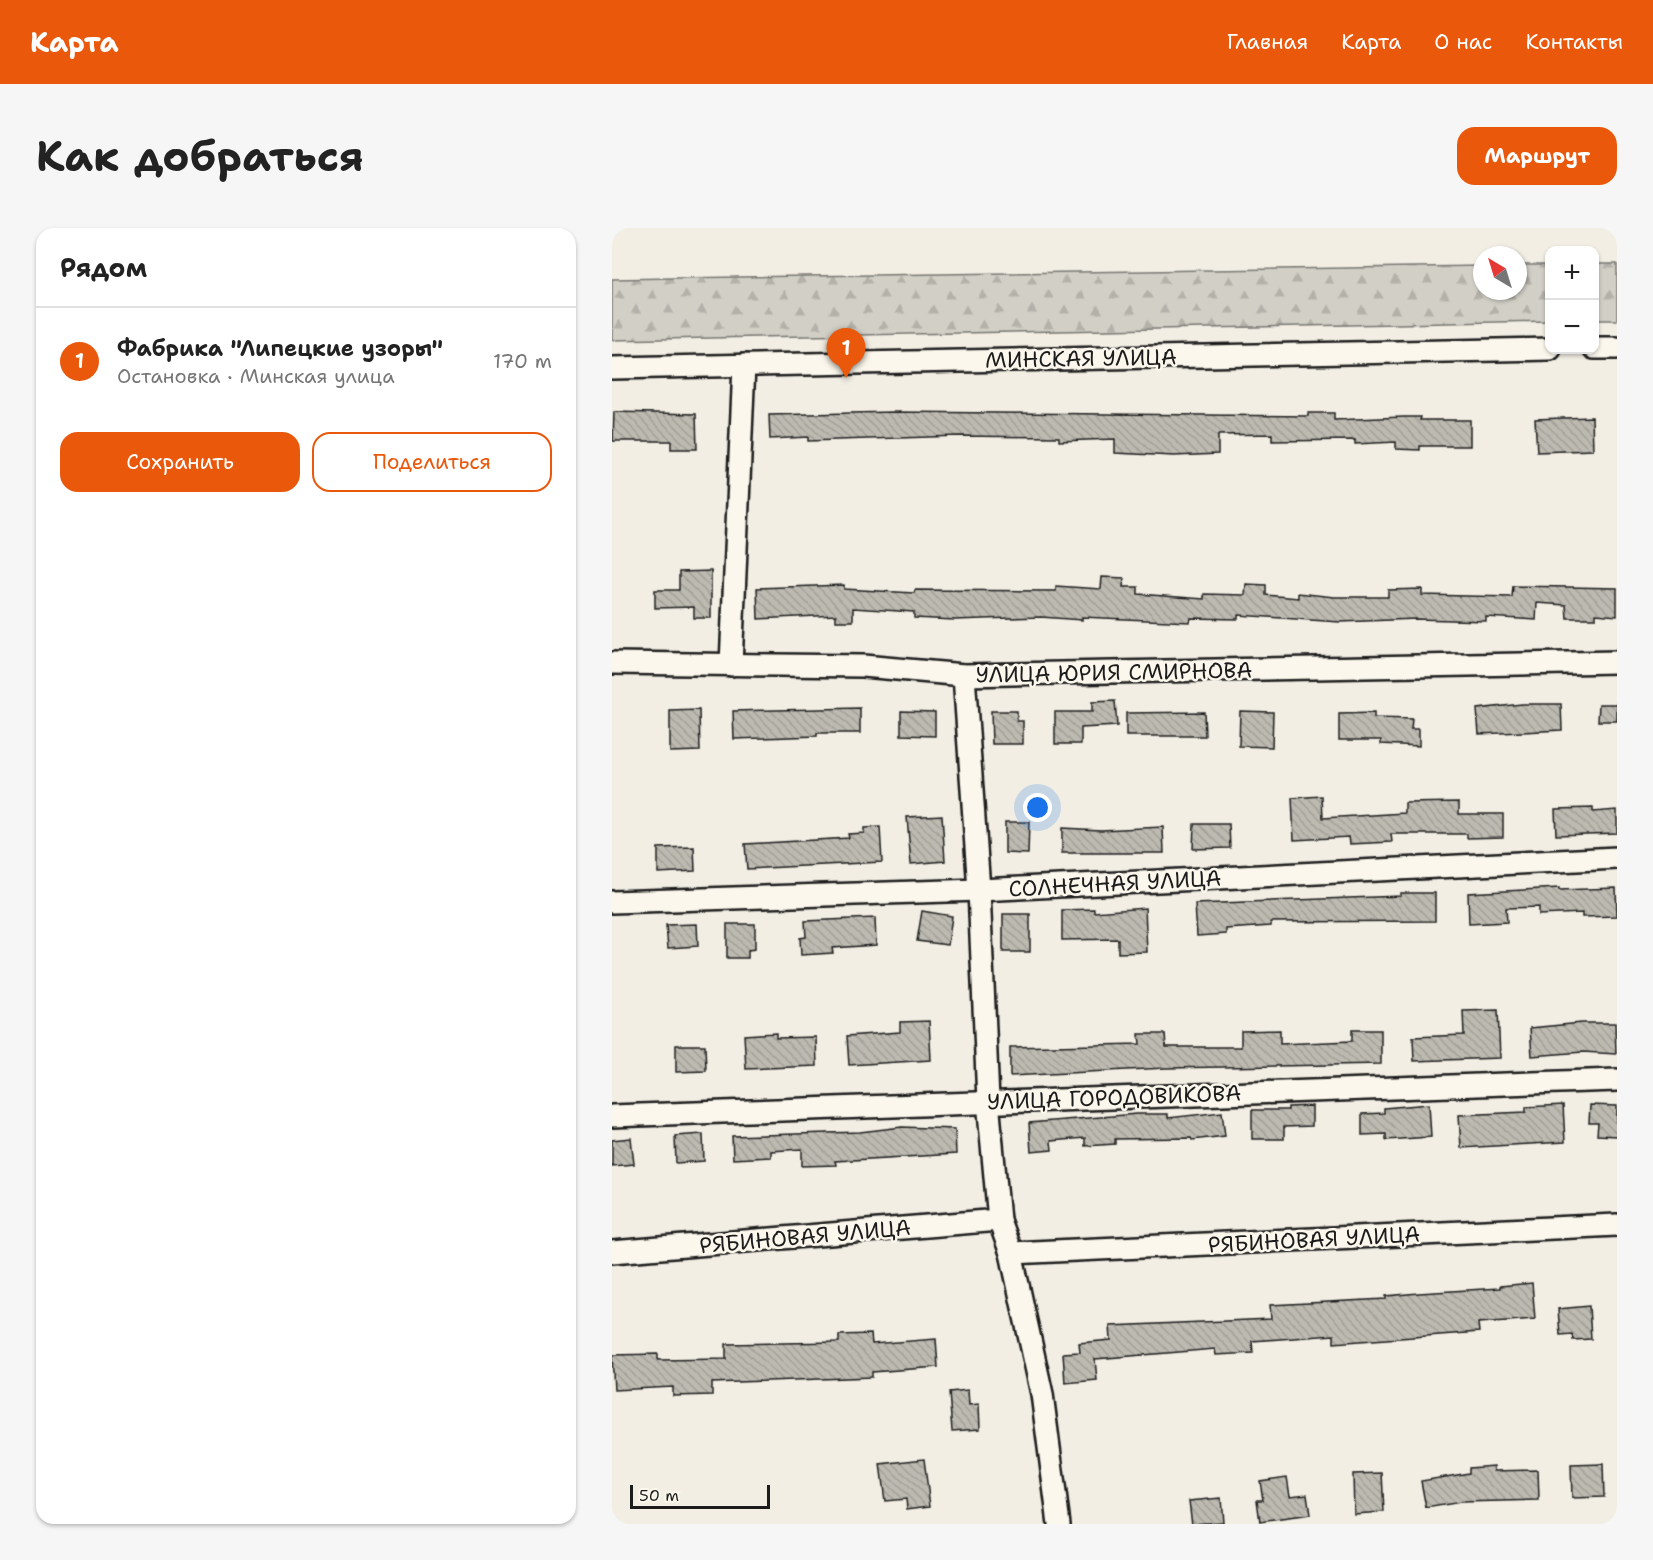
<!DOCTYPE html>
<html lang="ru">
<head>
<meta charset="utf-8">
<style>
  :root { --surface:#fff; --page:#f6f6f6; --text:#222; --muted:#767676; --line:#e0e0e0; --accent:#ea580c }
  body { margin:0; font-family:"Shantell Sans",sans-serif; background:var(--page); color:var(--text) }
  .controls { position:absolute; right:18px; top:18px; display:grid; overflow:hidden; border-radius:12px; box-shadow:0 2px 4px #0004 }
  .controls button { width:54px; height:54px; display:grid; place-items:center; padding:0; border:0; border-bottom:2px solid var(--line); background:var(--surface); color:var(--text); font:30px sans-serif }
  .compass { position:absolute; left:861px; top:18px; width:54px; height:54px; border-radius:50%; background:var(--surface); box-shadow:0 2px 4px #0004; rotate:322deg }
  .scale { position:absolute; left:18px; bottom:15px; width:140px; box-sizing:border-box; padding-left:6px; border:3px solid #1c1c1c; border-top:0; font-size:16px; line-height:21px; white-space:nowrap; color:#1c1c1c; -webkit-text-stroke:4px #fbf7ec; paint-order:stroke }
  .you { position:absolute; left:426px; top:580px; width:21px; height:21px; margin:-15px; border:4px solid #fff; border-radius:50%; background:#1a73e8; box-shadow:0 0 0 9px #1a73e833 }
  .badge { display:grid; place-items:center; width:39px; height:39px; border-radius:50%; background:var(--accent); color:#fff; font-size:20px; font-weight:700 }
  .pin { position:absolute; translate:-50% -50px; filter:drop-shadow(0 2px 3px #0008) }
  .pin::after { content:''; position:absolute; top:32px; width:21px; height:18px; background:inherit; clip-path:polygon(0 0,100% 0,50% 100%) }
  .list { margin:0; padding:0; list-style:none }
  h2 { display:flex; justify-content:space-between; align-items:center; height:78px; margin:0; padding:0 24px; font-size:26px }
  h2 small { font-size:20px; font-weight:400; color:var(--muted) }
  .list li { display:grid; grid-template-columns:39px 1fr auto; gap:18px; align-items:center; box-sizing:border-box; height:108px; padding:0 24px; border-top:2px solid var(--line) }
  .list b { display:block; font-size:22px; white-space:nowrap }
  .list p { margin:0; font-size:20px; white-space:nowrap; color:var(--muted) }
  .list em { font-size:20px; font-style:normal; color:var(--muted) }
  .actions { display:flex; gap:12px; padding:18px 24px }
  .actions a { flex:1; padding:14px 0; border:2px solid var(--accent); border-radius:18px; text-align:center; font-size:21px; color:var(--accent) }
  .actions .main { background:var(--accent); color:#fff }
  .map { position:relative; flex:none; width:1005px; height:1296px; overflow:hidden; border-radius:18px }
  header { display:flex; align-items:center; gap:36px; box-sizing:border-box; height:84px; padding:0 30px; background:var(--accent); color:#fff }
  header strong { font-size:28px }
  nav { display:flex; gap:33px; margin-inline-start:auto; font-size:21px }
  .intro { display:flex; align-items:center; justify-content:space-between; box-sizing:border-box; height:144px; padding:0 36px }
  h1 { margin:0; font-size:42px }
  .button { padding:15px 27px; border-radius:18px; background:var(--accent); color:#fff; font-size:21px; font-weight:700 }
  main { display:flex; gap:36px; padding:0 36px }
  aside { flex:1; background:var(--surface); border-radius:18px; box-shadow:0 2px 4px #0004 }
  .map>svg:first-child { display:block }
  .forest { fill:url(#forest-firs); stroke:#777671; stroke-width:1.5 }
  .building { fill:url(#building-back-hatch); stroke:#1c1c1c; stroke-width:1.5 }
  .lines { fill:none; stroke-linecap:round; stroke-linejoin:round }
  .minor-casing { stroke:#1c1c1c; stroke-width:26 }
  .minor { stroke:#fbf7ec; stroke-width:21 }
  .labels { text-anchor:middle; stroke-width:5; stroke-linejoin:round; paint-order:stroke }
  .street-label { font-size:22px; fill:#1c1c1c; stroke:#fbf7ec }
</style>
</head>
<body>
<header>
<strong>Карта</strong>
<nav><a>Главная</a><a>Карта</a><a>О нас</a><a>Контакты</a></nav>
</header>
<div class="intro"><h1>Как добраться</h1><a class="button">Маршрут</a></div>
<main>
<aside>
<h2>Рядом<small></small></h2>
<ul class="list">
<li><span class="badge">1</span><div><b>Фабрика &quot;Липецкие узоры&quot;</b><p>Остановка · Минская улица</p></div><em>170 m</em></li>
</ul>
<div class="actions"><a class="main">Сохранить</a><a>Поделиться</a></div>
</aside>
<div class="map">
<svg width="1005" height="1296" viewBox="0 0 1005 1296">
  <defs>
    <pattern id="forest-firs" width="22" height="20" patternUnits="userSpaceOnUse" patternTransform="scale(1.5)"><rect width="22" height="20" fill="#d2cfc6"/><path d="M5 1l3.5 6h-7zM16 11l3.5 6h-7z" fill="#b4b1aa"/></pattern>
    <pattern id="building-back-hatch" width="6" height="6" patternUnits="userSpaceOnUse" patternTransform="scale(1.5)"><rect width="6" height="6" fill="#bdbab1"/><path d="M-1 5l2 2M0 0l6 6M5-1l2 2" fill="none" stroke="#a29f98"/></pattern>
  </defs>
  <rect width="100%" height="100%" fill="#f2eee4"/>
  <filter id="ink" filterUnits="userSpaceOnUse"><feTurbulence type="fractalNoise" baseFrequency=".0167" numOctaves="2"/><feDisplacementMap in="SourceGraphic" scale="12" xChannelSelector="R" yChannelSelector="G"/><feConvolveMatrix kernelMatrix="1 2 1 2 8 2 1 2 1" color-interpolation-filters="sRGB"/></filter>
  <g filter="url(#ink)">
    <!-- forest -->
    <g class="forest">
      <rect x="983" y="36" width="22" height="56"/>
      <polygon points="906,37 937,37 937,93 0,112 0,51 870,38 870,63 906,63"/>
    </g>
    <!-- building -->
    <g class="building">
      <polygon points="2,184 84,186 85,221 59,221 59,213 1,213"/>
      <polygon points="281,184 696,188 696,185 722,185 722,192 791,189 809,189 808,192 858,192 858,218 808,218 808,222 784,221 784,214 743,216 743,212 660,213 660,206 606,207 606,226 562,228 503,225 503,211 447,213 447,209 347,208 196,213 196,209 158,211 157,187"/>
      <polygon points="980,189 981,222 925,224 923,191"/>
      <polygon points="99,343 99,390 82,390 82,379 43,380 43,362 67,362 67,344"/>
      <polygon points="490,349 512,350 511,359 526,359 526,366 592,371 592,366 633,367 634,356 654,357 654,367 686,370 686,365 722,369 776,369 776,362 810,361 810,367 900,369 901,358 1005,360 1005,388 984,386 984,390 955,390 954,377 925,375 924,392 874,389 874,393 804,391 728,394 626,387 626,391 579,390 578,394 470,389 470,392 429,389 343,392 302,390 302,384 241,380 241,393 224,393 224,387 146,391 145,360 232,357 232,361 302,365 303,362 444,363 444,358 489,361"/>
      <polygon points="503,473 505,498 469,500 469,516 443,516 443,484 480,484 480,474"/>
      <polygon points="910,476 949,476 950,502 867,506 865,481"/>
      <polygon points="987,476 1005,476 1005,493 986,493"/>
      <polygon points="248,480 248,505 205,505 205,508 122,511 121,483"/>
      <polygon points="87,482 88,523 58,524 58,483"/>
      <polygon points="289,483 323,484 323,508 289,507"/>
      <polygon points="379,483 405,483 405,493 411,493 411,516 380,516"/>
      <polygon points="628,483 661,484 660,519 627,518"/>
      <polygon points="592,484 593,508 514,508 514,485"/>
      <polygon points="762,485 762,490 800,491 799,501 807,501 807,518 769,516 769,512 727,512 727,486"/>
      <polygon points="710,568 711,590 793,585 793,575 847,574 847,586 891,586 891,609 855,610 855,606 779,606 780,614 738,616 737,609 682,612 680,570"/>
      <polygon points="981,580 981,584 1005,582 1005,605 944,607 943,581"/>
      <polygon points="330,587 333,633 299,636 295,589"/>
      <polygon points="393,594 417,594 416,626 393,625"/>
      <polygon points="582,596 617,596 618,620 581,621"/>
      <polygon points="268,599 270,634 135,641 133,616 237,610 236,606 252,605 252,600"/>
      <polygon points="551,599 552,625 450,625 450,600 489,602"/>
      <polygon points="82,619 83,643 46,645 46,620"/>
      <polygon points="947,660 947,662 1004,660 1005,688 970,689 970,685 927,687 927,679 894,680 895,694 857,696 856,665"/>
      <polygon points="789,665 823,665 823,693 659,694 659,698 614,701 614,706 585,708 583,676 789,668"/>
      <polygon points="533,680 535,724 506,725 506,711 450,712 450,682 482,681 482,684"/>
      <polygon points="310,683 340,688 336,717 305,713"/>
      <rect x="391" y="686" width="27" height="38"/>
      <polygon points="263,690 264,717 220,720 221,725 189,727 188,710 194,709 193,693"/>
      <polygon points="85,696 86,718 56,720 54,697"/>
      <polygon points="115,696 143,696 143,721 136,722 136,730 115,730"/>
      <polygon points="886,782 888,830 802,833 801,809 852,807 851,783"/>
      <polygon points="317,793 319,832 237,837 235,808 288,804 288,794"/>
      <polygon points="970,795 1003,795 1004,826 971,824 920,828 918,800"/>
      <polygon points="668,802 668,816 740,813 740,802 769,802 769,836 554,840 398,848 398,819 528,816 527,806 553,806 554,819 629,819 629,803"/>
      <polygon points="164,805 164,810 204,809 205,838 134,841 132,807"/>
      <polygon points="64,817 93,817 94,843 64,844"/>
      <polygon points="817,876 819,909 774,912 774,906 750,907 750,886 772,885 772,880"/>
      <polygon points="951,877 953,914 849,920 847,887 914,884 914,879"/>
      <polygon points="978,877 1005,878 1005,908 985,907 986,895 977,895"/>
      <polygon points="700,878 700,898 672,899 672,911 640,911 640,882 676,882 676,879"/>
      <polygon points="610,884 613,908 580,912 579,910 503,911 503,916 473,918 473,910 439,913 440,922 419,924 417,895 525,886 556,886 556,890"/>
      <polygon points="290,899 343,901 344,926 223,933 224,937 190,938 190,921 159,923 159,929 121,931 120,908 248,904"/>
      <polygon points="91,906 92,933 64,935 63,908"/>
      <polygon points="19,910 22,936 0,938 0,912"/>
      <polygon points="920,1055 923,1091 866,1095 867,1104 722,1115 722,1107 640,1113 641,1125 604,1127 603,1121 483,1131 485,1152 453,1155 451,1125 468,1124 467,1115 499,1112 498,1098 659,1091 658,1077 774,1071 774,1068 807,1065 888,1060 888,1058"/>
      <polygon points="977,1078 979,1111 961,1112 960,1106 948,1107 946,1081"/>
      <polygon points="259,1106 260,1116 324,1111 326,1139 260,1144 260,1149 100,1155 100,1167 61,1168 61,1159 2,1162 0,1127 46,1126 46,1132 114,1131 114,1116 227,1114 227,1107"/>
      <polygon points="356,1162 357,1177 367,1176 368,1201 340,1203 337,1164"/>
      <polygon points="312,1231 318,1278 295,1281 294,1271 273,1273 268,1236"/>
      <polygon points="991,1236 992,1269 960,1270 959,1237"/>
      <polygon points="882,1238 882,1243 926,1242 927,1272 849,1274 814,1280 809,1253 857,1245 857,1240"/>
      <polygon points="770,1245 772,1284 742,1286 741,1246"/>
      <polygon points="675,1249 678,1268 695,1266 698,1287 648,1294 645,1272 651,1272 648,1253"/>
      <polygon points="609,1270 611,1294 580,1296 577,1273"/>
    </g>
    <g class="lines">
      <defs>
        <g id="minor">
          <polyline points="982,120 1005,120"/>
          <polyline points="0,140 938,121"/>
          <polyline points="0,435 251,438 352,447 1005,434"/>
          <polyline points="119,437 132,137"/>
          <polyline points="352,447 367,662 376,873 387,992 399,1025 430,1166 447,1296"/>
          <polyline points="0,674 367,662 1005,630"/>
          <polyline points="0,888 1005,852"/>
          <polyline points="0,1024 387,992"/>
          <polyline points="399,1025 1005,997"/>
        </g>
      </defs>
      <!-- minor casing -->
      <use href="#minor" class="minor-casing"/>
      <!-- minor -->
      <use href="#minor" class="minor"/>
    </g>
  </g>
  <g class="labels">
    <!-- street labels -->
    <g class="street-label">
      <text transform="translate(469 130) rotate(-1)" y="8">МИНСКАЯ УЛИЦА</text>
      <text transform="translate(502 444) rotate(-1)" y="8">УЛИЦА ЮРИЯ СМИРНОВА</text>
      <text transform="translate(503 655) rotate(-3)" y="8">СОЛНЕЧНАЯ УЛИЦА</text>
      <text transform="translate(502 869) rotate(-2)" y="8">УЛИЦА ГОРОДОВИКОВА</text>
      <text transform="translate(193 1008) rotate(-5)" y="8">РЯБИНОВАЯ УЛИЦА</text>
      <text transform="translate(702 1011) rotate(-3)" y="8">РЯБИНОВАЯ УЛИЦА</text>
    </g>
  </g>
</svg>
<div class="controls">
<button>+</button>
<button>−</button>
</div>
<svg class="compass" viewBox="-18 -18 36 36"><path d="M0-13l5 13h-10z" fill="#e53935"/><path d="M0 13l5-13h-10z" fill="#767676"/></svg>
<div class="scale">50 m</div>
<div class="you"></div>
<div class="pin badge" style="left:234px;top:150px">1</div>
</div>
</main>
</body>
</html>
